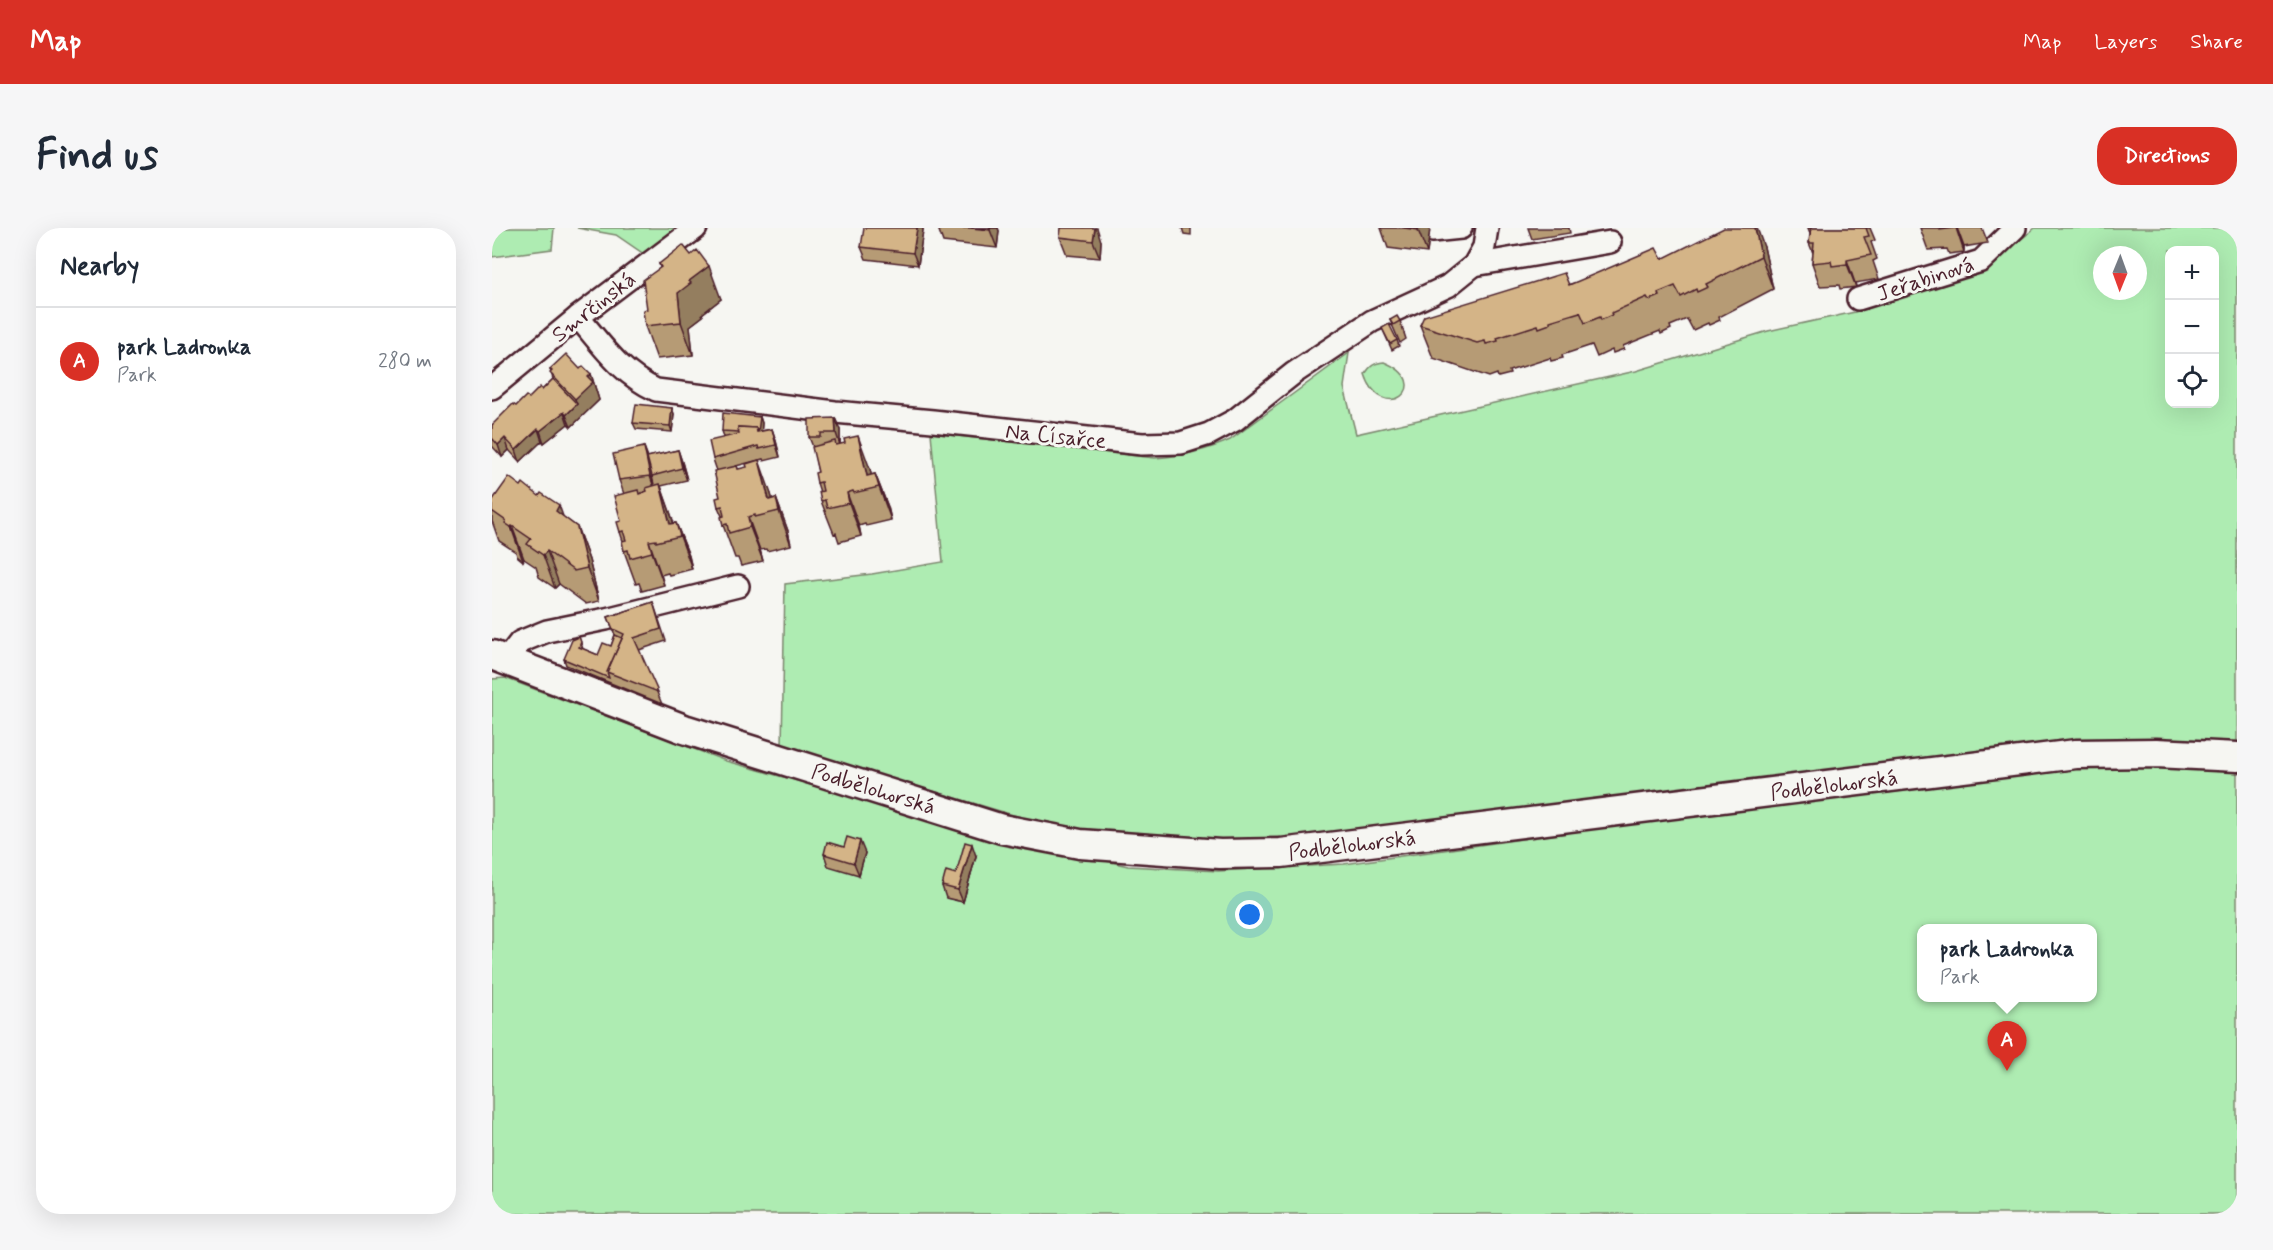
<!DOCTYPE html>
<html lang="en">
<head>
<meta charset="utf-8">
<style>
  :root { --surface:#fff; --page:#f6f6f7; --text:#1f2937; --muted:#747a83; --line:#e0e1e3; --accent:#d93025 }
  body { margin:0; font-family:Mynerve,sans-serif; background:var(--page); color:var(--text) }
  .controls { position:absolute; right:18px; top:18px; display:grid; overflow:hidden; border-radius:12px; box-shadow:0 6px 24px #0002 }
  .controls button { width:54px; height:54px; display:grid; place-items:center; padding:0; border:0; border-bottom:2px solid var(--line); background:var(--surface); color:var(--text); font:30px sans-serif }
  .compass { position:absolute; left:1601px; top:18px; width:54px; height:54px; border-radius:50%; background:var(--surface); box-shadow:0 6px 24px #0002; rotate:181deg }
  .you { position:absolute; left:758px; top:687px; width:21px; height:21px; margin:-15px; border:4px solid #fff; border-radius:50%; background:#1a73e8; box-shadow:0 0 0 9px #1a73e833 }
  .badge { display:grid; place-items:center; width:39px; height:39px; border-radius:50%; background:var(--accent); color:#fff; font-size:20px; font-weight:700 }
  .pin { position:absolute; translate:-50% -50px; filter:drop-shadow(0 2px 3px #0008) }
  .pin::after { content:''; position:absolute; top:32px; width:21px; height:18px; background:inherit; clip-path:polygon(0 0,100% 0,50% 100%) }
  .popup { position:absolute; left:1425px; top:696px; width:180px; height:78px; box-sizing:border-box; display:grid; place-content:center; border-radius:12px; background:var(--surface); filter:drop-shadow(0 2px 4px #0005); font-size:20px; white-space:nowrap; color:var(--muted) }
  .popup b { font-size:22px; color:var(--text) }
  .popup::after { content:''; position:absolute; left:50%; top:100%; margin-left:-12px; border:12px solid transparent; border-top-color:var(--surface) }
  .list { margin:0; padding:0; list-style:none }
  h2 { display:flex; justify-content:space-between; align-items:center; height:78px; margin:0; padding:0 24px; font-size:26px }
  h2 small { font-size:20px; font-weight:400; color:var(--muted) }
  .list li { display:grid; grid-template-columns:39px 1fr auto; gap:18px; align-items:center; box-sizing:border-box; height:108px; padding:0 24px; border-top:2px solid var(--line) }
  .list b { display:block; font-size:22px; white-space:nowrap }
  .list p { margin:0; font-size:20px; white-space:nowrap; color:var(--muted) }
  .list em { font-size:20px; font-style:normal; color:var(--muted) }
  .icon { flex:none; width:33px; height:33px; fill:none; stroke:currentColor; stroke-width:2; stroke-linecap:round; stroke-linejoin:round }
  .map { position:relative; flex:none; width:1745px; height:986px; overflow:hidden; border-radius:24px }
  header { display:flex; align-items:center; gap:36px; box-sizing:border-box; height:84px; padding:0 30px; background:var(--accent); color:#fff }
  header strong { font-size:28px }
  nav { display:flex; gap:33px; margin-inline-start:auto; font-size:21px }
  .intro { display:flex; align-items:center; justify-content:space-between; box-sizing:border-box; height:144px; padding:0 36px }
  h1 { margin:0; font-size:42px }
  .button { padding:15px 27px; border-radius:24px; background:var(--accent); color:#fff; font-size:21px; font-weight:700 }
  main { display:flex; gap:36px; padding:0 36px }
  aside { flex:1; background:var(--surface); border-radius:24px; box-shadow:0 6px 24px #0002 }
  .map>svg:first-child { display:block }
  .green { fill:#aeecb2; stroke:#7c866e; stroke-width:1.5; fill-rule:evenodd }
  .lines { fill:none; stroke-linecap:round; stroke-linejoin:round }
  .street-casing { stroke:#4a1f2b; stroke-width:26 }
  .secondary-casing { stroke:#4a1f2b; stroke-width:33 }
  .street { stroke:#f6f6f2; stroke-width:21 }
  .secondary { stroke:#f6f6f2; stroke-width:28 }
  .wall { fill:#b69b74; stroke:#4a1f2b; stroke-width:1.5 }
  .shaded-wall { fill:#947e5e; stroke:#4a1f2b; stroke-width:1.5 }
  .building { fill:#d4b487; stroke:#4a1f2b; stroke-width:1.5 }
  .labels { text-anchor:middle; stroke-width:6; stroke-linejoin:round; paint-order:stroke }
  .street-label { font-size:22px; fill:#4a1f2b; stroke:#f6f6f2 }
</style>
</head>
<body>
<header>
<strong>Map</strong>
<nav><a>Map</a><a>Layers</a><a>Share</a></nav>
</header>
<div class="intro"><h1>Find us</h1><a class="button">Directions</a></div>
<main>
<aside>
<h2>Nearby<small></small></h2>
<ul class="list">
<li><span class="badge">A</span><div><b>park Ladronka</b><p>Park</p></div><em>280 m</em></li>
</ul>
</aside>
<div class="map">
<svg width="1745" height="986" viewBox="0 0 1745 986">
  <rect width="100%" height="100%" fill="#f6f6f2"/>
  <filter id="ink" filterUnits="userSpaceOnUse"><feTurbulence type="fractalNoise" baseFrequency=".0167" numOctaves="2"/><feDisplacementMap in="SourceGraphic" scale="12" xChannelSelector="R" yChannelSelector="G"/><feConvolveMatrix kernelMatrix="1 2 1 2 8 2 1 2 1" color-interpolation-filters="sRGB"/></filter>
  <g filter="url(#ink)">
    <!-- green -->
    <g class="green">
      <polygon points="0,0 62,0 60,21 0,29"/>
      <polygon points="85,0 189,0 152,26 124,7"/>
      <path d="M1543,0h202v517l-950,98 -99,1 -141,-19 -265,-79 3,-162 87,-10 71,-12 -12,-129 224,25c27,-2 51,-7 75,-18l119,-87 -5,34 12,47 280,-63 132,-40 87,-19 131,-44zM1678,22h44v154h-44zM1610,27h36v36h-36z"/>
      <path d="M892,134c54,22 -2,65 -19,12 5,-8 9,-11 19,-12z"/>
      <path d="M13,450l221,83 265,74 137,31 90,5 126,-7 322,-45 262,-31 140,-20 55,-4 114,7v443h-1745v-535zM484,628l-13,46 -16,-4zM1430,700h170v70h-170z"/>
    </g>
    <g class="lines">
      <defs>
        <g id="street">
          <polyline points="940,3 969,0"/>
          <polyline points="982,37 1118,14"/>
          <polyline points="1366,71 1489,33 1523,0"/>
          <path d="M86,89c24,28 43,57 78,73l179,22 98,9 209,23 39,-1 28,-9 26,-14 59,-47 78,-52 76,-35 26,-21 10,-18 3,-19"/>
          <polyline points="0,160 86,89 204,0"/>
          <polyline points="14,432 28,414 55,403 114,391 246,358"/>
        </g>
        <polyline id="secondary" points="0,427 192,501 510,601 588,616 728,626 789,625 1584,526 1664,525 1745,529"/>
      </defs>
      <!-- street casing -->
      <use href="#street" class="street-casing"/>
      <!-- secondary casing -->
      <use href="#secondary" class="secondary-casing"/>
      <!-- street -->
      <use href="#street" class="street"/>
      <!-- secondary -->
      <use href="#secondary" class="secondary"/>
    </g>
    <!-- wall -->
    <g class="wall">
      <polygon points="446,0 506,0 507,3 505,20 451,14"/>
      <polygon points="690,0 699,0 699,7 692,6"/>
      <polygon points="889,0 938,0 935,25 896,20"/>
      <polygon points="1036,0 1077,0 1078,5 1040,11"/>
      <polygon points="1316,0 1378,0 1383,12 1379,14 1385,31 1381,33 1387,51 1363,55 1364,59 1348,61 1347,57 1328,58 1320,35 1321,25 1317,15 1318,5"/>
      <polygon points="1428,0 1490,0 1496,15 1472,19 1472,24 1457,26 1455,21 1436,22"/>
      <polygon points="431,2 426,37 374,31 369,19"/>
      <polygon points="568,9 609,13 608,30 575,27"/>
      <polygon points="1272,19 1281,61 1227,89 1228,92 1217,97 1216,95 1201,102 1195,91 1178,98 1179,101 1169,106 1168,103 1131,118 1132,121 1121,125 1120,122 1105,129 1100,117 1070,127 1071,130 1059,133 1058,130 1017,143 1018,146 1006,149 1005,146 997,149 941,130 928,97 1170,31"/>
      <polygon points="167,36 229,71 210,86 211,88 198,98 201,127 165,131 153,98 155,81 168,39"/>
      <polygon points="898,92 908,93 914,111 908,115"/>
      <polygon points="890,100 905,112 907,118 900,122"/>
      <polygon points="58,141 88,141 99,146 107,172 79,199 76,196 52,215 50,213 28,234 17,222 10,229 0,218 0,197 24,178 50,162 61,151"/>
      <polygon points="180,180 182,186 180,204 144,201 141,195"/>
      <polygon points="268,189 270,195 269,203 280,201 284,213 288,229 272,233 271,231 244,238 245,238 246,241 279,266 280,271 284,270 296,303 299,317 275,323 274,321 268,322 271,333 249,338 246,330 243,330 231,297 230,288 226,279 228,269 225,243 221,231 232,209 230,203"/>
      <polygon points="343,190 348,202 348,216 378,241 379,247 383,246 396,279 399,292 374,298 373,296 367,298 369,308 347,314 344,305 342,306 329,273 328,264 325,255 326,244 321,219 317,209"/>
      <polygon points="152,219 156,229 186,222 190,234 195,252 169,258 182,295 184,295 197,328 200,341 177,347 176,345 169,347 172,357 150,363 147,355 144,356 132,323 131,313 128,304 132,266 127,252"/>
      <polygon points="0,273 71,289 85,299 97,332 107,373 94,376 67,356 63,360 47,349 44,339 32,331 31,333 25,328 24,324 7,313 0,293"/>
      <polygon points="161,374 174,413 147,422 170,476 74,437 72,431 87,409 91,421 106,427 119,418 123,407 116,389"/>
      <polygon points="352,619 373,625 367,647 336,638 332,626"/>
      <polygon points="484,628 471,674 454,670 450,658"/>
    </g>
    <!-- shaded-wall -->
    <g class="shaded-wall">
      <polygon points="425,0 431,0 431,2 426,37 421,25"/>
      <polygon points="498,0 506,0 507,3 505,20 498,2"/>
      <polygon points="603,0 605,0 609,13 608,30 601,13"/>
      <polygon points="926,0 938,0 935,25 926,2"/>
      <polygon points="1263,0 1265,0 1272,19 1281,61 1269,28"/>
      <polygon points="1464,0 1465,0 1472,19 1472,24"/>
      <polygon points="1355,32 1363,55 1364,59 1355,36"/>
      <polygon points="217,38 229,71 210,86 211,88 198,98 201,127 189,94 186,65 197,53"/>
      <polygon points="99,146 107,172 79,199 74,187 85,176 83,171 96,149"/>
      <polygon points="180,180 182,186 180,204 178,198"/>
      <polygon points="72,184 76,196 52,215 48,203"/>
      <polygon points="268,189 270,195 269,212 265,204"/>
      <polygon points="343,190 348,202 348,217 344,205"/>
      <polygon points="46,201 50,213 28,234 24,222"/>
      <polygon points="280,201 284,213 288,229 284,217"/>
      <polygon points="366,208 378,241 382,260 375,248"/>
      <polygon points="13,210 17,222 10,229 6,217"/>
      <polygon points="152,219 158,237 160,248 164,265 158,248"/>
      <polygon points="186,222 190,234 195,252 190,240"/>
      <polygon points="267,232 279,266 284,284 277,272"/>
      <polygon points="383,246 396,279 399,292 387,259"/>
      <polygon points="168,256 180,290 185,309 178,296"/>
      <polygon points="355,265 367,298 369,308 357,275"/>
      <polygon points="284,270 296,303 299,317 287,283"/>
      <polygon points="67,277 79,311 64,283"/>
      <polygon points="256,289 268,322 271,333 258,299"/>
      <polygon points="184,295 197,328 200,341 188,308"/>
      <polygon points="20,298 32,331 31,333 19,299"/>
      <polygon points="85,299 97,332 107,373 95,340"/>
      <polygon points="157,313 169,347 172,357 160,324"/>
      <polygon points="55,323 67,356 63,360 51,327"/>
      <polygon points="368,613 373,625 367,647 362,635"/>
      <polygon points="480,616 484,628 471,674 466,662"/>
    </g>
    <!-- building -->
    <g class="building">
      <polygon points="372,0 425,0 421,25 369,19"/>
      <polygon points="479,0 498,0 498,2"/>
      <polygon points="569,0 603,0 601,13 568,9"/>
      <polygon points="912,0 926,0 926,2"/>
      <polygon points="1232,0 1263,0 1269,28 1214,56 1216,59 1205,64 1204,61 1189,69 1183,58 1166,65 1167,68 1157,72 1155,69 1119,85 1120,87 1109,92 1108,89 1093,95 1088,84 1058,93 1058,96 1047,100 1046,97 1005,110 1006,113 994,116 993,113 985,115 928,97 932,88 1072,45 1077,57 1164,20 1170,31"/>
      <polygon points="1319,0 1374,0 1377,8 1372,9 1379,27 1355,32 1355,36 1340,38 1339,33 1320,35 1322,15 1317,15"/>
      <polygon points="1448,0 1464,0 1448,2"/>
      <polygon points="191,17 199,27 205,22 217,38 197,53 199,55 186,65 189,94 153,98 151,82 155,81 151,52 169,39 167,36"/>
      <polygon points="905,88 908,93 901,97 898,92"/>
      <polygon points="897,96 905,112 898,116 890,100"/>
      <polygon points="74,126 88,141 91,138 99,146 96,149 101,154 83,171 58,145 60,143 58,141"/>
      <polygon points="61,151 85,176 74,187 72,184 48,203 46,201 24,222 13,210 6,217 0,210 0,197 21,176 24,178 34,168 37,170 48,159 50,162"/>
      <polygon points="144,176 180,180 178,198 141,195"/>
      <polygon points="231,185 268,189 266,204 264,200 246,199 247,204 230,203"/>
      <polygon points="343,190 344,205 329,205 329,209 317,209 317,191"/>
      <polygon points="246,199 264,200 265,204 280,201 284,217 267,221 266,218 221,231 217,213 247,206"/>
      <polygon points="366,208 375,248 383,246 387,259 362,265 361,263 355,265 357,275 335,280 333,272 329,273 327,264 331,263 329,254 325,255 323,245 326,244 320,219 343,213 344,217 353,215 352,211"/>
      <polygon points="152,219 158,248 127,252 121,226"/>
      <polygon points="186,222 190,240 160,248 155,229"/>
      <polygon points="267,232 277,272 284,270 287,283 263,289 263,287 256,289 258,299 237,305 235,296 231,297 229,289 232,288 230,278 226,279 224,270 228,269 222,243 245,238 246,241 255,239 254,236"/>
      <polygon points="17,249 29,258 31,255 47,268 49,265 67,277 64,283 85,299 95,340 82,343 55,323 51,327 35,316 39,311 20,298 19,299 13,295 14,293 0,283 0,273"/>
      <polygon points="168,256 178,296 184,295 188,308 164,314 164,312 157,313 160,324 138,330 136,322 132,323 130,313 134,312 131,303 128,304 125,294 129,293 122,268 146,262 147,266 155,263 154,260"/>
      <polygon points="161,374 169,401 142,410 166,464 115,444 132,406 121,401 116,389"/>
      <polygon points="123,407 130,410 115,444 117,450 72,431 80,412 87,409 89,414 87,419 106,427 111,415 119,418"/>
      <polygon points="355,609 368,613 362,635 332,626 335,614 352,619"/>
      <polygon points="473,614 480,616 466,662 450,658 454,643 464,646"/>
    </g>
  </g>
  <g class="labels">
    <!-- street labels -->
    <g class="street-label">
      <text transform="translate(1433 50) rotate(-18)" y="8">Jeřabinová</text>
      <text transform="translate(101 78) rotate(-38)" y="8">Smrčinská</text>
      <text transform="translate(564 207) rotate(6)" y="8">Na Císařce</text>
      <text transform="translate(1342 556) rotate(-7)" y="8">Podbělohorská</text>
      <text transform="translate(382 560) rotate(17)" y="8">Podbělohorská</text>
      <text transform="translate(860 616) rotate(-7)" y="8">Podbělohorská</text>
    </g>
  </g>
</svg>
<div class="controls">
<button>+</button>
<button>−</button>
<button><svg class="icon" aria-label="locate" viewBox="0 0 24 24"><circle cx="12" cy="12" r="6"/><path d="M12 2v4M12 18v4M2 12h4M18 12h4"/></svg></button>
</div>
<svg class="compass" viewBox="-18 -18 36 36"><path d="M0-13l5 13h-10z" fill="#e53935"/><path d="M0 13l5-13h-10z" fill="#747a83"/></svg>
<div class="you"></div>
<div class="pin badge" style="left:1515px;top:843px">A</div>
<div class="popup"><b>park Ladronka</b>Park</div>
</div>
</main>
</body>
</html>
